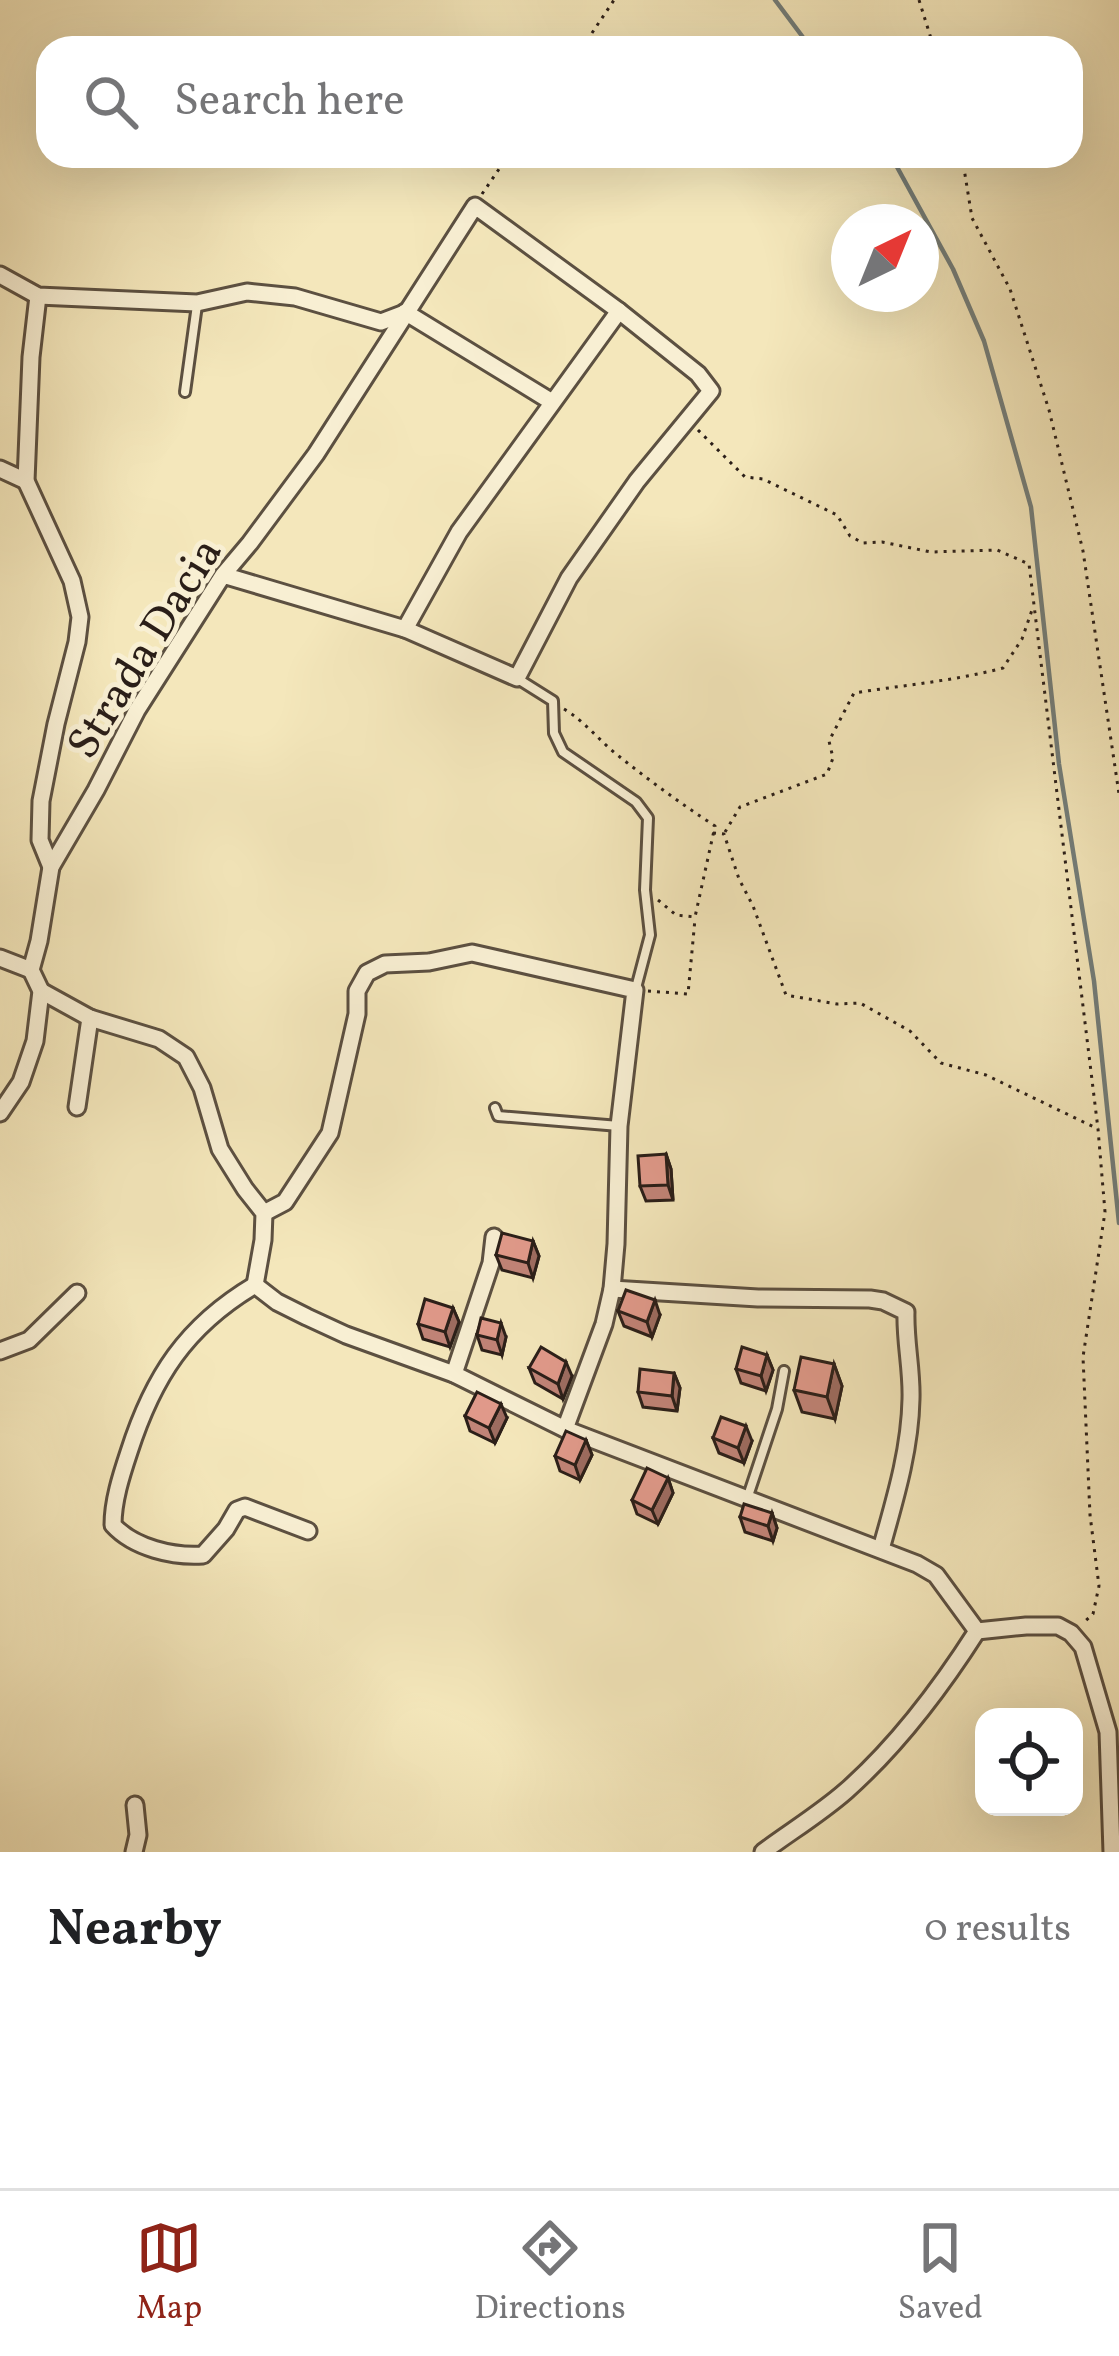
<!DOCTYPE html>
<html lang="en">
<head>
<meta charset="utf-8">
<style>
  :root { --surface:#fff; --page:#f2f2f2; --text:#202124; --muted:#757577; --line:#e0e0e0; --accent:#8f2418 }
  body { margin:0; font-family:Vollkorn,serif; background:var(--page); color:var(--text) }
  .controls { position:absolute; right:36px; bottom:36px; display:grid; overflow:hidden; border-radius:24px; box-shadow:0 12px 48px #0002 }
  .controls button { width:108px; height:108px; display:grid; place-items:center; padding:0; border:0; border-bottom:3px solid var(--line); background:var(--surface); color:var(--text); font:60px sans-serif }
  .compass { position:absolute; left:831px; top:204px; width:108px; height:108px; border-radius:50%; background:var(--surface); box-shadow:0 12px 48px #0002; rotate:43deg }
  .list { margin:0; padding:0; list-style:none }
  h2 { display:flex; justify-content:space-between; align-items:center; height:156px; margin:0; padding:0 48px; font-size:51px }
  h2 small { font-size:39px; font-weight:400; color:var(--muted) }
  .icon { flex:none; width:66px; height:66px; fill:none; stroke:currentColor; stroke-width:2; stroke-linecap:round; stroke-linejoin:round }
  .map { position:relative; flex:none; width:1119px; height:1852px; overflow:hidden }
  .search { position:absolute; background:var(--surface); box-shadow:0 12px 48px #0002; left:36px; right:36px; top:36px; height:132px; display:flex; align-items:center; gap:30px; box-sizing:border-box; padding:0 42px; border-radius:36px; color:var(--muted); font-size:45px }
  .sheet { height:336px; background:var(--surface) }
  nav { display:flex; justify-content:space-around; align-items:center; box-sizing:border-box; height:168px; border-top:3px solid var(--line); background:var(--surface); font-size:33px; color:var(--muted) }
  nav a { display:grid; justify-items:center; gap:6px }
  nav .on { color:var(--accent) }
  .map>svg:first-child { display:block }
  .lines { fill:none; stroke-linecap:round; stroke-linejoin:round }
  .stream { stroke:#727d7a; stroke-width:4.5 }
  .lane-casing { stroke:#5c5041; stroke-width:14 }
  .street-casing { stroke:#5c5041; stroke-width:21 }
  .path { stroke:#2a1e18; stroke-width:3; stroke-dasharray:3 6; stroke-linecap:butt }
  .lane { stroke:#f8efd3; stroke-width:8 }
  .street { stroke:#f8efd3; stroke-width:15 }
  .wall { fill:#c28478; stroke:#2a1e18; stroke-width:3 }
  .shaded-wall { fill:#9e6c61; stroke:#2a1e18; stroke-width:3 }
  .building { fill:#e19a8b; stroke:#2a1e18; stroke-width:3 }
  .labels { text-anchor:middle; stroke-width:10; stroke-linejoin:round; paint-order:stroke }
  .street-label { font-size:45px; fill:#2a1e18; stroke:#f8efd3 }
</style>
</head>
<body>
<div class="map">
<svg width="1119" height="1852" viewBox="0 0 1119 1852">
  <rect width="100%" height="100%" fill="#f4e7bb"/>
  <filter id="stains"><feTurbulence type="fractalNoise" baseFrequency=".00167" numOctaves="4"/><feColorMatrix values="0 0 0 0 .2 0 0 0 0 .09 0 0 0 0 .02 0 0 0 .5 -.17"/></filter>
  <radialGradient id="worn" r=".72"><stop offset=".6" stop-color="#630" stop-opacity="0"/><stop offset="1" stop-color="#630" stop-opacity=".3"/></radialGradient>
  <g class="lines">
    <!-- stream -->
    <g class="stream">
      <polyline points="775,0 811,48"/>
      <polyline points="891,156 953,269 984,341 1031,507 1059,764 1094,981 1119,1223"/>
    </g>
    <defs>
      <g id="lane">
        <polyline points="185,392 197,305"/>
        <polyline points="518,679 553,701 554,733 563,752 636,802 648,818 645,890 650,935 636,988"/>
        <polyline points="495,1108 498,1116 619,1126"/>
        <polyline points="747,1499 777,1409 784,1371"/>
      </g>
      <g id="street">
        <polyline points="0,275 38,296 197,303 247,292 295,297 381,322 402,314"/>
        <polyline points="38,296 31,357 26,481 72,581 80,617 77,642 56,724 41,801 40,840 51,867"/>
        <polyline points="405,312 552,402"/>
        <polyline points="0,469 26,481"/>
        <polyline points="405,629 459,532 619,311"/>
        <polyline points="0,958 31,970"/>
        <polyline points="41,991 90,1018 159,1039 186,1057 202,1088 220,1149 245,1189 264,1213 263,1240 255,1285"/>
        <polyline points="77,1107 90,1018"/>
        <polyline points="0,1113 21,1082 35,1041 41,991 31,970 39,941 51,867 96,790 137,710 223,575 250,543 316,454 475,206 619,311 698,374 711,391 637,481 569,578 517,678 405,629 223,575"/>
        <polyline points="264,1213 285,1202 330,1133 357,1014 357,991 367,973 385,964 429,962 472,953 635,990 619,1126 616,1244 612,1289 604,1324 565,1429"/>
        <polyline points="255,1285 277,1302 307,1317 346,1335 454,1374 565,1429 917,1564 936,1575 977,1631"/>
        <path d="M255,1285c-69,41 -102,92 -126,167 -8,24 -16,49 -16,73 21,23 60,32 90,30l23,-26 11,-19 8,-3 63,24"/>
        <path d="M612,1289l146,9 112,1 13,2 23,11c-1,29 6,58 5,87 -1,51 -16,100 -30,150"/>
        <polyline points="0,1351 29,1340 77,1293"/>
        <polyline points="454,1374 491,1263 494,1237"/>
        <polyline points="977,1631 1026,1626 1058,1626 1071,1633 1083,1647 1108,1732 1112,1852"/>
        <polyline points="134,1852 138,1835 135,1805"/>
        <path d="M763,1852c27,-20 58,-39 83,-61 52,-46 94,-102 131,-160"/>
      </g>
    </defs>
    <!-- lane casing -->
    <use href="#lane" class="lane-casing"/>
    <!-- street casing -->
    <use href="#street" class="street-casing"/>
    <!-- path -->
    <g class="path">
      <polyline points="919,0 934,48"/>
      <polyline points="582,48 614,0"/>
      <polyline points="962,156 972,218 1010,289 1049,410 1083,551 1119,794"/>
      <polyline points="482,194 508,156"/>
      <polyline points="698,430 745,477 763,479 837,515 850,536 863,543 882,542 931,552 997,550 1029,564 1098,1129 1105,1212 1083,1357 1090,1515 1099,1586 1093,1614 1082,1624"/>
      <path d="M564,709c20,12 33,29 51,44 32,26 65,50 100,73l-20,91 -19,-2 -18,-15"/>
      <path d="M725,832l15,-25 87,-33 6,-16 -4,-17 25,-48c50,-8 100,-12 149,-25l19,-29 10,-29"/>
      <polyline points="713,833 724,834 739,879 753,906 786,995 837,1004 860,1003 910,1031 941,1063 986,1075 1098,1129"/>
      <polyline points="648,991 688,994 695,919"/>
    </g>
    <!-- lane -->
    <use href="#lane" class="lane"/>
    <!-- street -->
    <use href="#street" class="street"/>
  </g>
  <!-- wall -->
  <g class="wall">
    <polygon points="666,1154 671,1169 673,1200 646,1201 640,1186"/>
    <polygon points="533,1241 539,1256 533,1278 502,1270 496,1255"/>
    <polygon points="453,1308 459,1322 450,1347 423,1339 418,1324"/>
    <polygon points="618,1311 660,1315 652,1337 624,1326"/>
    <polygon points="477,1335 506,1337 502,1355 482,1350"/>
    <polygon points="767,1355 773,1370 766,1391 741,1383 736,1369"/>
    <polygon points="834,1364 842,1386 835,1419 802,1412 794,1390"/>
    <polygon points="529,1368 572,1376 563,1399 535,1383"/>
    <polygon points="674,1373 680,1388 677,1411 643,1407 638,1392"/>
    <polygon points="465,1416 507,1418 495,1443 470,1431"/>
    <polygon points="713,1438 752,1441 744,1463 719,1453"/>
    <polygon points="586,1440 592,1455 580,1480 560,1471 555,1456"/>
    <polygon points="668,1478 673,1493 658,1524 637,1514 632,1500"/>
    <polygon points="772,1513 777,1528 773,1541 745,1532 740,1517"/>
  </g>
  <!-- shaded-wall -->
  <g class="shaded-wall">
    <polygon points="666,1154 671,1169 673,1200 668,1185"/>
    <polygon points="533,1241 539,1256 533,1278 528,1263"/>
    <polygon points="655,1300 660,1315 652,1337 647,1322"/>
    <polygon points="453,1308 459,1322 450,1347 445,1332"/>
    <polygon points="501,1323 506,1337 502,1355 497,1340"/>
    <polygon points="767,1355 773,1370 766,1391 761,1376"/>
    <polygon points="566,1362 572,1376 563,1399 558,1384"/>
    <polygon points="834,1364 842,1386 835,1419 827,1397"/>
    <polygon points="674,1373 680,1388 677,1411 672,1396"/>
    <polygon points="501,1404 507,1418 495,1443 489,1428"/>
    <polygon points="746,1426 752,1441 744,1463 738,1448"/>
    <polygon points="586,1440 592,1455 580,1480 575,1465"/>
    <polygon points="668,1478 673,1493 658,1524 652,1510"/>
    <polygon points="772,1513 777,1528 773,1541 768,1526"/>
  </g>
  <!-- building -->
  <g class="building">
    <polygon points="666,1154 668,1185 640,1186 638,1156"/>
    <polygon points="502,1233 533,1241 528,1263 496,1255"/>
    <polygon points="626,1290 655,1300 647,1322 618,1311"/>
    <polygon points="425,1299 453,1308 445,1332 418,1324"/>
    <polygon points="481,1318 501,1323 497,1340 477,1335"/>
    <polygon points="541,1347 566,1362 558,1384 529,1368"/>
    <polygon points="742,1347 767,1355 761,1376 736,1369"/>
    <polygon points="801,1357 834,1364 827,1397 794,1390"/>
    <polygon points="640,1369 674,1373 672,1396 638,1392"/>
    <polygon points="477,1392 501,1404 489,1428 465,1416"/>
    <polygon points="721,1417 746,1426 738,1448 713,1438"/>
    <polygon points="566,1431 586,1440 575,1465 555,1456"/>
    <polygon points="647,1468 668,1478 652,1510 632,1500"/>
    <polygon points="744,1504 772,1513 768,1526 740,1517"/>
  </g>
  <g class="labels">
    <!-- street labels -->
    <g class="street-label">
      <text transform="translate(143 647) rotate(-58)" y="16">Strada Dacia</text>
    </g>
  </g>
  <rect width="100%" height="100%" filter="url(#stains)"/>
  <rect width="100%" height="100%" fill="url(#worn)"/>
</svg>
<div class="controls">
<button><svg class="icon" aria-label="locate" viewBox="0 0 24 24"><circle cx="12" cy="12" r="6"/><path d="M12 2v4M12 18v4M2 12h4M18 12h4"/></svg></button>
</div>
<svg class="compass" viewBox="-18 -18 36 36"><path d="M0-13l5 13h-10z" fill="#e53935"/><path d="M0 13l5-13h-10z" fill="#757577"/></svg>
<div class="search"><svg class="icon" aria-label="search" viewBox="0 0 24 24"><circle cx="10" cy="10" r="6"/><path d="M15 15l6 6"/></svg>Search here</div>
</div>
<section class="sheet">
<h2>Nearby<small>0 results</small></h2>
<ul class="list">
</ul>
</section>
<nav>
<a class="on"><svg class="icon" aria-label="map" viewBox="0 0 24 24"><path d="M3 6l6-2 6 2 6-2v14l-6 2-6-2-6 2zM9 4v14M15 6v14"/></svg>Map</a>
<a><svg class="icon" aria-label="directions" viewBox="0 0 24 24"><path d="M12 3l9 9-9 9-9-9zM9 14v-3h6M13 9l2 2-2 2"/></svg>Directions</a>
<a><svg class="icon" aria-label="saved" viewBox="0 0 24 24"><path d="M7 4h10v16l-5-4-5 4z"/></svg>Saved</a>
</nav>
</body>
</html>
